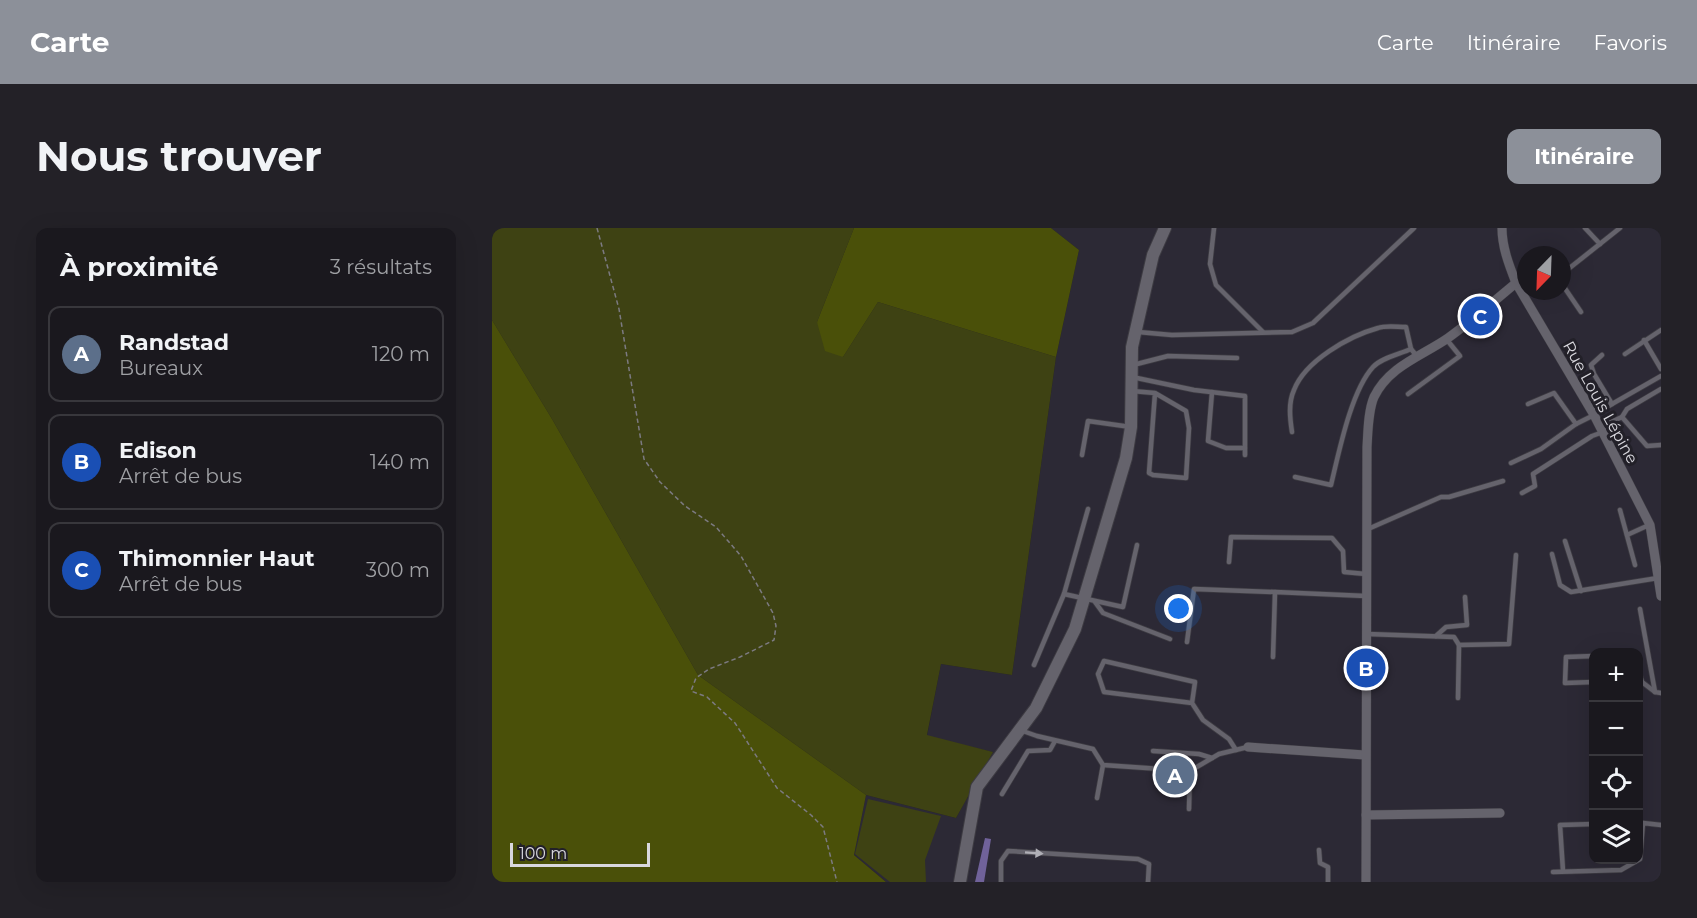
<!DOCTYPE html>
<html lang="fr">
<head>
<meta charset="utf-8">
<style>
  :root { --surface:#1a181e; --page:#232127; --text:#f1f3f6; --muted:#9fa0a4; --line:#38373c; --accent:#8c9099 }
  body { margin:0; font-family:Montserrat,sans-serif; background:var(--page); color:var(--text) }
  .controls { position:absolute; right:18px; bottom:18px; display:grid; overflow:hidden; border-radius:12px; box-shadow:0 6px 24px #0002 }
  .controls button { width:54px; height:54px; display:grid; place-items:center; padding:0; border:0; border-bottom:2px solid var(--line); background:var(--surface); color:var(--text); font:30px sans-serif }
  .compass { position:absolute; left:1025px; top:18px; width:54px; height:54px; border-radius:50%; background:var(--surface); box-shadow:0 6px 24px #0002; rotate:203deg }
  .scale { position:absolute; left:18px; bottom:15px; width:140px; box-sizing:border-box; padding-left:6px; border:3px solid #d9d8de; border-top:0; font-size:16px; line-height:21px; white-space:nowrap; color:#d9d8de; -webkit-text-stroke:4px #222028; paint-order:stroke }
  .you { position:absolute; left:687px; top:381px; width:21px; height:21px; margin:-15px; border:4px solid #fff; border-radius:50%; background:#1a73e8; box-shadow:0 0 0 9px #1a73e833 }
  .badge { display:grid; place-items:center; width:39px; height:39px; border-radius:50%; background:var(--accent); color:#fff; font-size:20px; font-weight:700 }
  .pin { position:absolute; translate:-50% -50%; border:3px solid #fff; box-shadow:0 2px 6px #0006 }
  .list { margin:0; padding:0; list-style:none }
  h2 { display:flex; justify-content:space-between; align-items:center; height:78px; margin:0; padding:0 24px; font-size:26px }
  h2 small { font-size:20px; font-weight:400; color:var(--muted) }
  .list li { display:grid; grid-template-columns:39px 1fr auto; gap:18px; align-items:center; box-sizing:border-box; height:96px; margin:0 12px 12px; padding:0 12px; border:2px solid var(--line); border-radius:12px }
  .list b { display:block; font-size:22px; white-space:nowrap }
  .list p { margin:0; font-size:20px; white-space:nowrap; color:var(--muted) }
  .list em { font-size:20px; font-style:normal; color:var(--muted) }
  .icon { flex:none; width:33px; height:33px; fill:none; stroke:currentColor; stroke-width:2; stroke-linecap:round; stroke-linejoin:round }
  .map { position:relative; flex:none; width:1169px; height:654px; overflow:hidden; border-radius:12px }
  header { display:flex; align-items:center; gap:36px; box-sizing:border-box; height:84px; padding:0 30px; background:var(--accent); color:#fff }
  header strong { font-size:28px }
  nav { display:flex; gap:33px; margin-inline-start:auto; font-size:21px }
  .intro { display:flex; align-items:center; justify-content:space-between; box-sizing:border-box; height:144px; padding:0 36px }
  h1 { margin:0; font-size:42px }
  .button { padding:15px 27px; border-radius:12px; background:var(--accent); color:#fff; font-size:21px; font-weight:700 }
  main { display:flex; gap:36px; padding:0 36px }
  aside { flex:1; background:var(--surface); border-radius:12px; box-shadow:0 6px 24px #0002 }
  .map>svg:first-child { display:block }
  .built { fill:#2c2935; fill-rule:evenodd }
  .green { fill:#3e4213 }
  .forest { fill:#4a5009 }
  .water { fill:#70629a }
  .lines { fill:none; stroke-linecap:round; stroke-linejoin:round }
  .service-casing { stroke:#3d3b42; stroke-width:6 }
  .minor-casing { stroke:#3d3b42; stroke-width:10 }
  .tertiary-casing { stroke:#3d3b42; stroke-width:14 }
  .path { stroke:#7c7a81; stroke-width:1.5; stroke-dasharray:4.5 3; stroke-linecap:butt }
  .service { stroke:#65636c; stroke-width:4.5 }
  .minor { stroke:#65636c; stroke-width:9 }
  .tertiary { stroke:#65636c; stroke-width:12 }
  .oneway { fill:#b0afb6 }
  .labels { text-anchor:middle; stroke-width:6; stroke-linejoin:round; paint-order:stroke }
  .street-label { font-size:16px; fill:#d9d8de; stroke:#222028 }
</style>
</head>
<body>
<header>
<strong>Carte</strong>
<nav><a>Carte</a><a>Itinéraire</a><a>Favoris</a></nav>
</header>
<div class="intro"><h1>Nous trouver</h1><a class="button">Itinéraire</a></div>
<main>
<aside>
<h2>À proximité<small>3 résultats</small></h2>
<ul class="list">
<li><span class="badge" style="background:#5c6f8a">A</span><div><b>Randstad</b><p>Bureaux</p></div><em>120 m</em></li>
<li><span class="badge" style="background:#1a4fb4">B</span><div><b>Edison</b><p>Arrêt de bus</p></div><em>140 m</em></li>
<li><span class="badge" style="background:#1a4fb4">C</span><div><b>Thimonnier Haut</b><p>Arrêt de bus</p></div><em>300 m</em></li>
</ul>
</aside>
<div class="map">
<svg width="1169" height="654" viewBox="0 0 1169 654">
  <rect width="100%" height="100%" fill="#222028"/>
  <!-- built -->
  <path class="built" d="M559,0h610v654h-775l-32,-27 12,-60 90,23 36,-66 -65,-16 14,-72 71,11 44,-318 23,-107zM1034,27h36v36h-36zM1102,424h44v208h-44z"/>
  <!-- green -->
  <g class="green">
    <polygon points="0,0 362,0 325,94 351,129 386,74 564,129 520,447 449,436 435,507 501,524 464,590 374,567 206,447 60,191 0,92"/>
    <polygon points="376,571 449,588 433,632 434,654 398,654 363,626"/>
  </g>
  <!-- forest -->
  <g class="forest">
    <polygon points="362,0 559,0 587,22 564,129 386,74 351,129 333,123 325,94"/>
    <polygon points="0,92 60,191 206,447 374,567 362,627 394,654 0,654"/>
  </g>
  <!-- water -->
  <polygon class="water" points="493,610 499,611 492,654 483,654"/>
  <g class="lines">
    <defs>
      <g id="service">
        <polyline points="722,0 718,36 724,57 771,104"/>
        <polyline points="1093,0 1108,16"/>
        <polyline points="1070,46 1128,0"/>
        <polyline points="1024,55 1034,48"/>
        <polyline points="1070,56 1089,84"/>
        <polyline points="646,104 680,107 800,104 821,95 922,0"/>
        <polyline points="1152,112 1169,141"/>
        <polyline points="1133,126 1169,102"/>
        <polyline points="641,137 676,128 745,130"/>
        <polyline points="640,149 702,162 753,168 753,227"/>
        <polyline points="640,163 663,165 657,245 661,247 694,250 697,200 694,183 663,165"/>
        <polyline points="720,164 716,213 734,220 753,220"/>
        <polyline points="916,166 968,128 955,112"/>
        <polyline points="1036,176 1062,165 1084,196 1102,187 1120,176 1102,146 1099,137 1110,127"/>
        <polyline points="1120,176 1169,148"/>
        <polyline points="1130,189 1155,218 1169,217"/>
        <polyline points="1108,199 1130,189 1135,181 1169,161"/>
        <path d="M800,204c-2,-13 -4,-29 2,-42 11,-29 55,-54 84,-62 8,-3 19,-1 28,-1l5,22"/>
        <polyline points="590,227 596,193 639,199"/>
        <polyline points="1019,235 1049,221 1084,196"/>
        <path d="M803,249l36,8c8,-33 20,-94 42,-118 8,-9 27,-13 38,-18l5,6"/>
        <polyline points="1030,265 1043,258 1041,246 1100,208 1111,204"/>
        <polyline points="1128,282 1143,337"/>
        <polyline points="876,301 949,269 957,269 1011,253"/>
        <polyline points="1135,307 1157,297"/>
        <polyline points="1073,313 1089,363"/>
        <polyline points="1060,326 1068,357 1079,364 1166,350"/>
        <polyline points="737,334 739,309 840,310 851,323 852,344 874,346"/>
        <polyline points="572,366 631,379 645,317"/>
        <polyline points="603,374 611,385 678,411"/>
        <polyline points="1148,381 1163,464 1169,465"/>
        <polyline points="875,406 962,409 967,417"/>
        <polyline points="944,408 954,399 975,397 973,369"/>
        <polyline points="695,414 702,361 783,364"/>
        <polyline points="1102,428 1074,429 1073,455 1102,454"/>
        <polyline points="781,429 783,364 874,368"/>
        <polyline points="542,437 572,366 596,281"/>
        <polyline points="1146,441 1150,454"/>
        <polyline points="1146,454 1150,454 1163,464"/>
        <polyline points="966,470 967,417 1017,416 1024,327"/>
        <polyline points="700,475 703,454 612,433 606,446 612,464 700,475 711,492 737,511 744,522"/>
        <polyline points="528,502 545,508 601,521 611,537 698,543 727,526 756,519"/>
        <polyline points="661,523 707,526 720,530"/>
        <polyline points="510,566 536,523 558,522 563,513"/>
        <polyline points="605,570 611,537"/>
        <polyline points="697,581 698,543"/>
        <polyline points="827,622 828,635 836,639 836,654"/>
        <polyline points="1071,643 1068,597 1102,596"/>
        <polyline points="1061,644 1129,642 1148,631 1151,595 1169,597"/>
        <polyline points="509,654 509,633 516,623 646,631 657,636 656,654"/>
      </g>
      <g id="minor">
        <path d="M1010,0c0,19 7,37 14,55l78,132 56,110 11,71"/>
        <polyline points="756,519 873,527"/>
        <polyline points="874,587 1008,585"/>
        <path d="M874,654l1,-435c1,-15 1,-36 7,-50 15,-31 48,-41 74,-59 24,-17 46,-37 68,-55"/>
      </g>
      <polyline id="tertiary" points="468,654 485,559 544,480 583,401 634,230 639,199 640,119 661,27 673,0"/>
    </defs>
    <!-- service casing -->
    <use href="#service" class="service-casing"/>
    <!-- minor casing -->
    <use href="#minor" class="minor-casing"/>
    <!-- tertiary casing -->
    <use href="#tertiary" class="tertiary-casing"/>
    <!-- path -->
    <polyline class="path" points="105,0 127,81 152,231 168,254 193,278 224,299 249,328 281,385 284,398 282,412 248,429 217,441 204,450 199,463 215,469 243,495 285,560 319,587 331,599 345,654"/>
    <!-- service -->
    <use href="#service" class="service"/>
    <!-- minor -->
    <use href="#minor" class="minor"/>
    <!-- tertiary -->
    <use href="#tertiary" class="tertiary"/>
  </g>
  <!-- one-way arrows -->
  <defs><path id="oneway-solid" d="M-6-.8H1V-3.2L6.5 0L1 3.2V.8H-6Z" transform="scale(1.5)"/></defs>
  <use class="oneway" href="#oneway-solid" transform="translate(542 625) rotate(4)"/>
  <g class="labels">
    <!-- street labels -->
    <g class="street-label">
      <text transform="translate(1109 174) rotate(61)" y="6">Rue Louis Lépine</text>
    </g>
  </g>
</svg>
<div class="controls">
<button>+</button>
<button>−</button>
<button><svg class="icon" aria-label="locate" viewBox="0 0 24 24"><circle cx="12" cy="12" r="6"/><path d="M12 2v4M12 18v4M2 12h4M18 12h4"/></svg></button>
<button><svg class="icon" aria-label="layers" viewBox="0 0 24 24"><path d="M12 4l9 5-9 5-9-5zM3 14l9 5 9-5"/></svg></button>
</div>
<svg class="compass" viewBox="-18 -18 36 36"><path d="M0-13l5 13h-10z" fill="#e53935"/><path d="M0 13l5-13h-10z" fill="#9fa0a4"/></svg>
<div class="scale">100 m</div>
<div class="you"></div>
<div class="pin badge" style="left:683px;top:547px;background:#5c6f8a">A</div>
<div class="pin badge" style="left:874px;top:440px;background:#1a4fb4">B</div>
<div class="pin badge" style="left:988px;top:88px;background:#1a4fb4">C</div>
</div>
</main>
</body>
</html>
